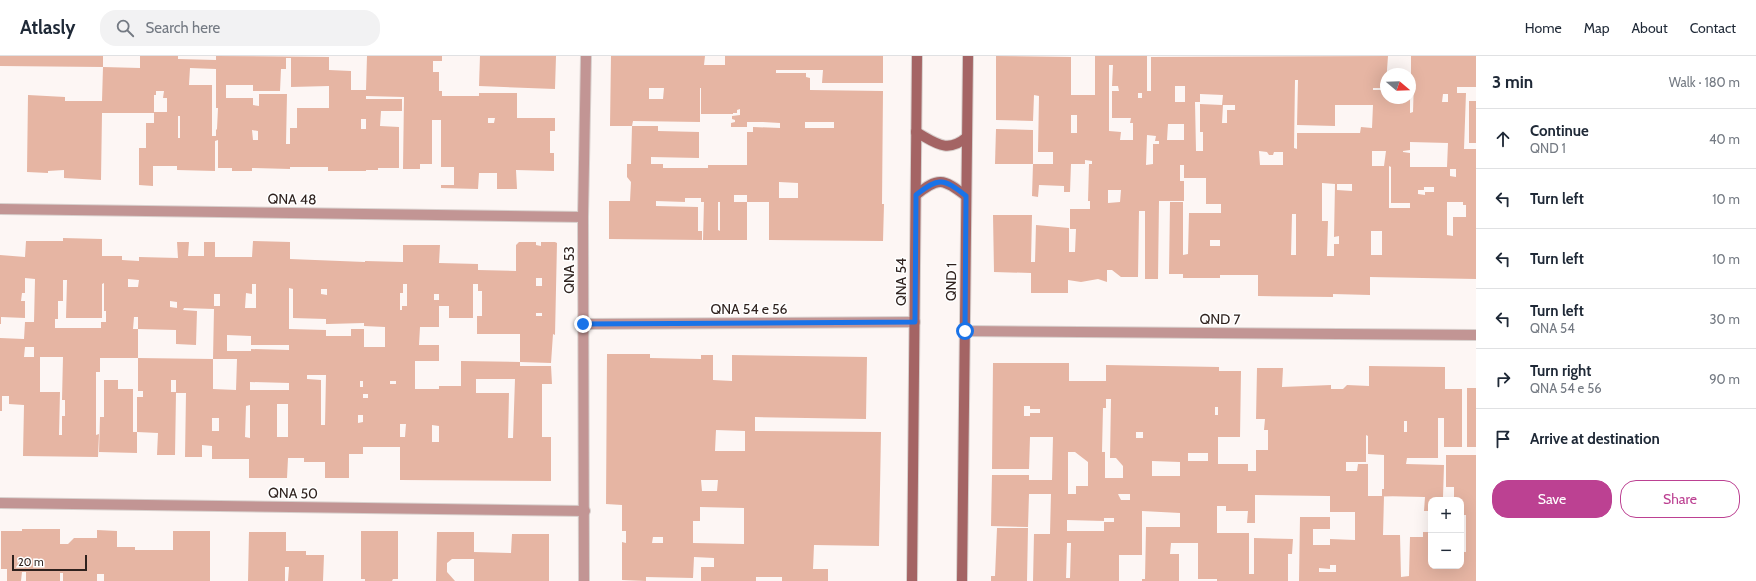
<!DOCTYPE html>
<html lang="en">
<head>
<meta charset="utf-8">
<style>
  :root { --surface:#fff; --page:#f2f2f3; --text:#1f2937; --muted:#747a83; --line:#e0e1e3; --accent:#bc4192 }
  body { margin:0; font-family:Cabin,sans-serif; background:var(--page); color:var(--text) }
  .controls { position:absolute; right:12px; bottom:12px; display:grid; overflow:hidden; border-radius:8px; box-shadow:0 4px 16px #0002 }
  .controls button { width:36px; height:36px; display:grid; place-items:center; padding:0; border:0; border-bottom:1px solid var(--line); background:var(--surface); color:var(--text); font:20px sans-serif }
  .compass { position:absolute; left:1380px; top:12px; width:36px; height:36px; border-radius:50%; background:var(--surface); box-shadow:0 4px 16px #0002; rotate:109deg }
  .scale { position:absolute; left:12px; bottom:10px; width:75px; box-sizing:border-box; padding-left:4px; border:2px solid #2f221e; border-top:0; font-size:11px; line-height:14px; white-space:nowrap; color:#2f221e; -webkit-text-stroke:3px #fff; paint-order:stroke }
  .stop { position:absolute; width:12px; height:12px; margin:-9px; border:3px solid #1a73e8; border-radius:50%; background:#fff }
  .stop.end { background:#1a73e8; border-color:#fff; box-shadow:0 1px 4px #0008 }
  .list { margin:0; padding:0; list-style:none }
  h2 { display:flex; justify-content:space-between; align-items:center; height:52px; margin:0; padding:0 16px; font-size:17px }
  h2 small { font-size:13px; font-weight:400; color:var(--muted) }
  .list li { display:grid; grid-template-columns:26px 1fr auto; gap:12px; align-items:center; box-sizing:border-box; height:60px; padding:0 16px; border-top:1px solid var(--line) }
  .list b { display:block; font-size:15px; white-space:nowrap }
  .list p { margin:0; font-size:13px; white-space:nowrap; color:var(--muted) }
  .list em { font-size:13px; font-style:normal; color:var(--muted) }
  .actions { display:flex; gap:8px; padding:12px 16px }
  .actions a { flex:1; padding:9px 0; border:1px solid var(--accent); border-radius:16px; text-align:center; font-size:14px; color:var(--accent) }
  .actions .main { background:var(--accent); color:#fff }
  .icon { flex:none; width:22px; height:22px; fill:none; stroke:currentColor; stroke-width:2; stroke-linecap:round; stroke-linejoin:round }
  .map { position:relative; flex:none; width:1476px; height:525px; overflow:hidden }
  header { display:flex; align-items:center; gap:24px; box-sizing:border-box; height:56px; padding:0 20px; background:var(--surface); border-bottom:1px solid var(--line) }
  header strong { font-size:19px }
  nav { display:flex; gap:22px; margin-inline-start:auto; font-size:14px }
  .search { width:280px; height:36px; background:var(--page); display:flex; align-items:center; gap:10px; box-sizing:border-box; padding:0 14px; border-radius:16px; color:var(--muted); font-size:15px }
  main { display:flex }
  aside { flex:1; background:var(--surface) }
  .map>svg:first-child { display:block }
  .building { fill:#e6b5a3; fill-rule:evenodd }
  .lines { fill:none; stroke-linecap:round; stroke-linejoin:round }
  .minor-casing { stroke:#d8d0cd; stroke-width:12 }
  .secondary-casing { stroke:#d8d0cd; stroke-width:12 }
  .minor { stroke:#c29594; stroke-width:10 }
  .secondary { stroke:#a46464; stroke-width:10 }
  .route { stroke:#1a73e8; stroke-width:5 }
  .labels { text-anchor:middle; stroke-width:3; stroke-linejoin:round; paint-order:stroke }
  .street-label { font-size:14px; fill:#2f221e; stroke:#fff }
</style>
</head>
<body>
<header>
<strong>Atlasly</strong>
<div class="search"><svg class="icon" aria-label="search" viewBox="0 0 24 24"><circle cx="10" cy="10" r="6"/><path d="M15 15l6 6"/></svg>Search here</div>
<nav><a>Home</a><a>Map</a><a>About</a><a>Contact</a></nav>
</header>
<main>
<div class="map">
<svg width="1476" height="525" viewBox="0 0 1476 525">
  <rect width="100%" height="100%" fill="#fdf6f4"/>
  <!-- building -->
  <g class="building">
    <path d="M0,0h103v11l37,1v-12h38v3l38,1v-4l113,1v13l22,1v19h15l1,-34h75v5h-9v11h6v19h3v5h37v-3h38v25h38v13h-5v22h4v18l-38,-1 1,19h-20v-16h-18l-1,16 -37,-1v-3h13v-18h-13v-47h-9v44h-12v5h-17l1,-72 -38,-1v3h36v12h-21l-1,15 19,1v41h-21v2h-12v1h-38v-4h-38v2l-38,-1v3h-20v-3h-14v-28l-3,1v30l-38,-1v-4h-24v20l-14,-1v-37h7v-25h8v-10h-52l-1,67 -37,-2v-8l-16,1v2l-21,-1 1,-77 37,2v4h37l1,-34 -103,-1zM286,2h5v29l38,-1v22h-32v20h-7v16h-4l1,-50h-28v12l-6,-1v-7h-27v-13h27v6h27l1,-22h5zM190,12l26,1v39h2l-1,21 -1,1v6h-4v-51h-23zM156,35h8l-1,7h4v14h-13v-17h2zM178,60h2v22h-2zM488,62h7l-1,5h-6zM361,63h5v10h-5zM252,74l6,1v9h-5z"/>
    <polygon points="480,0 556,0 555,33 479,30"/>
    <path d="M611,0h94l-1,9h21v-9h158v27h-61l1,-13h-47v3h30v4l4,1v12l73,1 -1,113h2l-1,37 -114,-1v-38h-22v-7h-13v7h13v38h-44l1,-38h-3v-4h-16v4l-29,-1v5l42,1v24h4v9l-93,-1v-38h21l1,-19 -4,-5v-13h4l1,-38h-22zM649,32h15l-1,11h-14zM700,32h1v26h32v-1h4v-3l3,-1v6l-8,1v3l3,1v2l-4,1v4h16v-5h16l17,1v5l-27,-1v5h-6v33h-39v3h-45v-4h-12v-7l48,1v-26l-41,-1v-5h-26l1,-5 67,1zM805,66h29v6h-29zM779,126l19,1v15h-19zM718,146h2v29l-2,-1z"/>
    <path d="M996,0l75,1v38h24v-39h52v35h4v-34l237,-1 -2,28h-2l-1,4h-10v2h13v8h24v15l3,-1 1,-32 -3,-1v-23h65v31h-19v6h9l-2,56h12v130l-106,-2v18l-37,-1v3l-75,-1v-21h-38v3h-37v-4h-14l1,-72h13v53l5,-1 1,-41h32v-9h-15v-26h-22v-13h-4v16h4v20h-25l-1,78h-13v-68h-6l-1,66h-17l-9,-7h-5v12l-9,-3 -17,3 -13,-2v13h-37v-20l-37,-1 -1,-57h39l-1,47h4l1,-37 33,3v24h6l1,-23h-6v-20h20v-8h-2l1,-37h3v-3l-7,-1v4h-14l-1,28h-6v-6l-25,-1 -1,12 -6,-1 1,-32h20v-12h-15l1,-56 -5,-1 -1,26 -37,-1zM1109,9h4l-1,21h6l1,5h-7v27h19l-1,5h3v17h-13l1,-8 -12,-1zM1295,24h3l-1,45 38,1v-21h38l-1,23 -11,-1 -1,6h-63v16l-3,-1zM1175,30h10v16h-10zM1138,37h4v5h-4zM1200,38l23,1 -1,10 -22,-1v28h3v19h-7l-1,-49h5zM1443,38h5v8h-6zM1223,49h12v5h13h-21v13h-5zM1071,59h6v18h-6zM1168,68h16v16h-17zM1147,79l9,1 -1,5h4v3h-6v20l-7,1zM1410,86l38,1 -1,24h-37v-14l-7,-1v-1l7,-1zM1259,95l8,1 2,3h4l1,-3h9v13h-23zM1372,95h14l-2,15h-12zM1389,110l2,1v36h19v5h-21zM1450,113h6v8l-6,-1zM1322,127l13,1 -1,53 5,-1v8h-5v12h-7l1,-35h-6zM1337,128h15v7l-15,-1zM1424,131h10v5h-9v3l-7,-1v-4h6zM1108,134h13l-1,12 -12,1zM1447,146h16v3h3v12h-13v19l-6,-1zM1292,158h4v41h-5zM1371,175h11v24h-11zM1210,184h10v6h-10z"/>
    <rect x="1469" y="45" width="7" height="42"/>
    <polygon points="996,73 1033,74 1033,108 995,108"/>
    <path d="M63,182l39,1v17h20v4l17,1v-4l39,1 -1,-16h12l-1,14h16v-14h11v15h37l1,-16 37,1v17l75,3v-1l38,1v-17h37l-1,18 39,1v6l38,1v-26l3,-3h17v3l5,1v-4h14l2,1 -2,92 -2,-1 -2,29 -31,-1v4h31l1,18h-10v53h9v44l-151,-1v-33h-37v7h-14v24h-24v-16h-21v-4h-16l-1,20h-38v-19h-37v-13l-10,-1v12h-17l1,-64h-10l-1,62h-18l1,-22 -21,-1v-35h6v-6h-5v-33l75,1v30l23,1 1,-31h-24l1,-50 -30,-1 -1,2 14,1 -1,34 -20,-1v-14l-38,-1v-12h-4l-1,12h5v29h-38v14h-4v63l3,-1 -1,23 -75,-1 1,-51 -15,-1v-8h-7v15h-2v-73l24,1 1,-17h9l1,-43 -10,-1v15h-3l-1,8h4v17l-24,-1v7h-1v-69l25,2 1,-16h37zM536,222h6v8h-6zM128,223l11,1 -1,7h-10zM63,224h4l-1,38h36v-34l2,-1v28h2v11h-5v6h-46v-9h3v-18h5zM252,228h4v24h-11l1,-15 6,1zM403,228h4v22h-5v4h-2v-17h3zM473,228h5v7h4v25h-5v18h43v28l-59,-1v25h-22v3h-24v-28h24v-16h-20l1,-18h19v-21h10v12h24zM289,232l4,1v29l33,1v5h2l36,-1v3l21,1v20h-21v-18h-13v7h-25v-6l-37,-1zM321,233h6v6l-6,-1zM214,238h6v12h-6zM434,238h5v6h-5zM170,245l7,1v6l-7,-1zM536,257h6v3h-6zM227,279l24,1v9h38v5l-38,-1v2h-24zM25,291h9v10h-10zM40,301h23l-1,43h3v16h-3v19h-3l1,-43h-20zM307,319h19l-1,50h-4v-45l-14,-1zM476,323h39l-2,59h-5l1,-45h-33zM171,324h5v12h-5zM360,325h3v6h-3zM390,325h6v3h-6zM250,326l39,1v7h-39zM363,338h5v4h-5zM277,348h11v33h-11zM250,349v33l-5,-1 1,-31zM358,359h5v7l-5,1zM212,362h7v13h-7zM400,368h6l-1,13h-5zM432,369l7,1v16h-7z"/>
    <path d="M607,298h43v4l51,1v-4h12v25l19,1v-26l135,2 -1,62 -111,-2v14l126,1 -2,114 -65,-1 -1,24h15v12h-46v-4h-26v4h-55v-14h13v-9l-20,-1 -1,21 -47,-1v4l-24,-1v-38l4,1v-12h-4v-26l-16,-1zM716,374l29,1v20h-30zM701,424h17l-1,11h-15zM700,451l44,1v36l-51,-1v-22h7zM653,481h10v6h-11z"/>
    <path d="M993,307h76v18h37v-16l113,2v4h22l-1,66h-22v27h30v7h8v-21h12v-20h-4l1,-11h-9l1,-51h26l-1,19 49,-2v4h12l4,-4 22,1v-20l76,1v22h17v58h-18v-29h-6v40h-31l-1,6 38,1 -1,32h11v-10h-8v-32h30v126h-177l1,-64h30v12h-17v16h17v-6l25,1v-28h-25v-16l-75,-1v28h-8l1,-12h-22v-5h-9v27h32v41h5v-36l39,1 -1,15h-4v27h-71v-2h-19v-36h-27l-1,11h9v27h-37v-2h3l1,-52h34v-14l-38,-2v44h-23v26h-86l1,-47h16l1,-40h-22l-1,33 -37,-1 1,-51h37v5h23l1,-43h-23l-1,32h-37zM1106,343h5l-1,59h6l7,8v12h-18v-26h-3l1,-44h3zM1024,350h6v3h10v4h-10v3h-6zM1215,351h3v8h-3zM1404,365h3v11h-3zM1136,376h7v6h-7zM1366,379l2,1v18l16,1v34h-2v7l43,1 -1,14h7v-11h30v15h5v37h-5v14h-30v-34h-8v5h-13l-1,39 -8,1 -1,-42h-17l1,-39h-16v-32h-10l-1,7h-11v-9h20zM1068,396h7l13,10v24h-12v8h-8zM1188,397h20v8h-20zM1152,405l28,1v14h-28zM1118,438h12v6h-9zM1104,462h10v4h-10v9h-37v-11l37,1zM1067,487h4l-1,35h-4zM1330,509h6v7h-17v-4l11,1z"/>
    <polygon points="104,324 118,324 118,333 133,333 133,376 137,376 137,397 99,396 100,361 104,361"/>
    <rect x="1467" y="332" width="9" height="59"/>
    <polygon points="997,472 1028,472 1027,525 991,525 991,520 995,520"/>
    <polygon points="22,473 60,473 60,488 68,488 74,482 97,482 97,474 117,475 117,491 135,491 135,494 173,494 173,475 210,475 210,525 104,525 104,518 97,518 97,525 63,525 63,517 60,517 60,525 26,525 26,516 22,516 21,525 7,525 7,513 1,513 1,475 22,475"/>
    <polygon points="361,475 398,475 398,523 393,523 392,525 365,525 365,523 361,523"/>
    <polygon points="249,476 286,476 286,495 306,495 306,499 324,499 323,525 288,525 289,511 285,511 285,525 248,525"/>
    <polygon points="437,476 474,476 474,496 511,497 512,478 549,478 549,525 474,525 474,503 452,503 447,507 447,516 455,525 436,525"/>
  </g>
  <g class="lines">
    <defs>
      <g id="minor">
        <polyline points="0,153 583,161"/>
        <polyline points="583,268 915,266"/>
        <polyline points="965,275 1476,279"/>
        <polyline points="0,447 585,455"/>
        <polyline points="584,525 583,161 586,0"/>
      </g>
      <g id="secondary">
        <path d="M916,76c20,11 31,22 51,5"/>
        <path d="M916,139c22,-18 27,-17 50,1"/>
        <polyline points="912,525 917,0"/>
        <polyline points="962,525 968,0"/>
      </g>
    </defs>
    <!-- minor casing -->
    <use href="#minor" class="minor-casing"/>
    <!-- secondary casing -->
    <use href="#secondary" class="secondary-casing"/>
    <!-- minor -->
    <use href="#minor" class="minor"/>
    <!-- secondary -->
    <use href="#secondary" class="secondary"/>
  </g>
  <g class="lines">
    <!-- route -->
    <path class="route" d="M583,268l332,-2 1,-127c23,-18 27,-17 50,1l-1,135"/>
  </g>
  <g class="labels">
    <!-- street labels -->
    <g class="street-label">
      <text transform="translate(292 143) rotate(1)" y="5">QNA 48</text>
      <text transform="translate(569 214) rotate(-90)" y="5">QNA 53</text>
      <text transform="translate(901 226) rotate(-90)" y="5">QNA 54</text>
      <text transform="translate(951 226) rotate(-89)" y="5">QND 1</text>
      <text x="749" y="258">QNA 54 e 56</text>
      <text transform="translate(1220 263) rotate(1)" y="5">QND 7</text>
      <text transform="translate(293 437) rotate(1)" y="5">QNA 50</text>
    </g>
  </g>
</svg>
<div class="controls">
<button>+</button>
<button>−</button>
</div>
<svg class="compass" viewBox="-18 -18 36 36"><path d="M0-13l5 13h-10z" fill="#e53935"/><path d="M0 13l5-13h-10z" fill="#747a83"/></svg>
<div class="scale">20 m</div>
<div class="stop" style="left:965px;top:275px"></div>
<div class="stop end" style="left:583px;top:268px"></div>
</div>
<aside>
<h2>3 min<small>Walk · 180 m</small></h2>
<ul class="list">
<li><svg class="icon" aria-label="ahead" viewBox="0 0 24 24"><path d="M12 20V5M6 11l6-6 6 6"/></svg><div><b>Continue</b><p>QND 1</p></div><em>40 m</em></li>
<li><svg class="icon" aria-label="left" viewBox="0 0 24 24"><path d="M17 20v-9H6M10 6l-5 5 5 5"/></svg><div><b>Turn left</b></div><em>10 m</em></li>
<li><svg class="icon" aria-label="left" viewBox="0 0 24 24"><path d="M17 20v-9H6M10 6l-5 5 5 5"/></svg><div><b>Turn left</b></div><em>10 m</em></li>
<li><svg class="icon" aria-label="left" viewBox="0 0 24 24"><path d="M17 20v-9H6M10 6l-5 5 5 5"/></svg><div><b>Turn left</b><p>QNA 54</p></div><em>30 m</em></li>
<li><svg class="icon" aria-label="right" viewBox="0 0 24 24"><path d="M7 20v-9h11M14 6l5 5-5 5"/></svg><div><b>Turn right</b><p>QNA 54 e 56</p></div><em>90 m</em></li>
<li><svg class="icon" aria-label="arrive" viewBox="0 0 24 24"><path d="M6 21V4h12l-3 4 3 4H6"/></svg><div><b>Arrive at destination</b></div></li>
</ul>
<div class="actions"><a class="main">Save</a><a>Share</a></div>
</aside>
</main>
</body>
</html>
